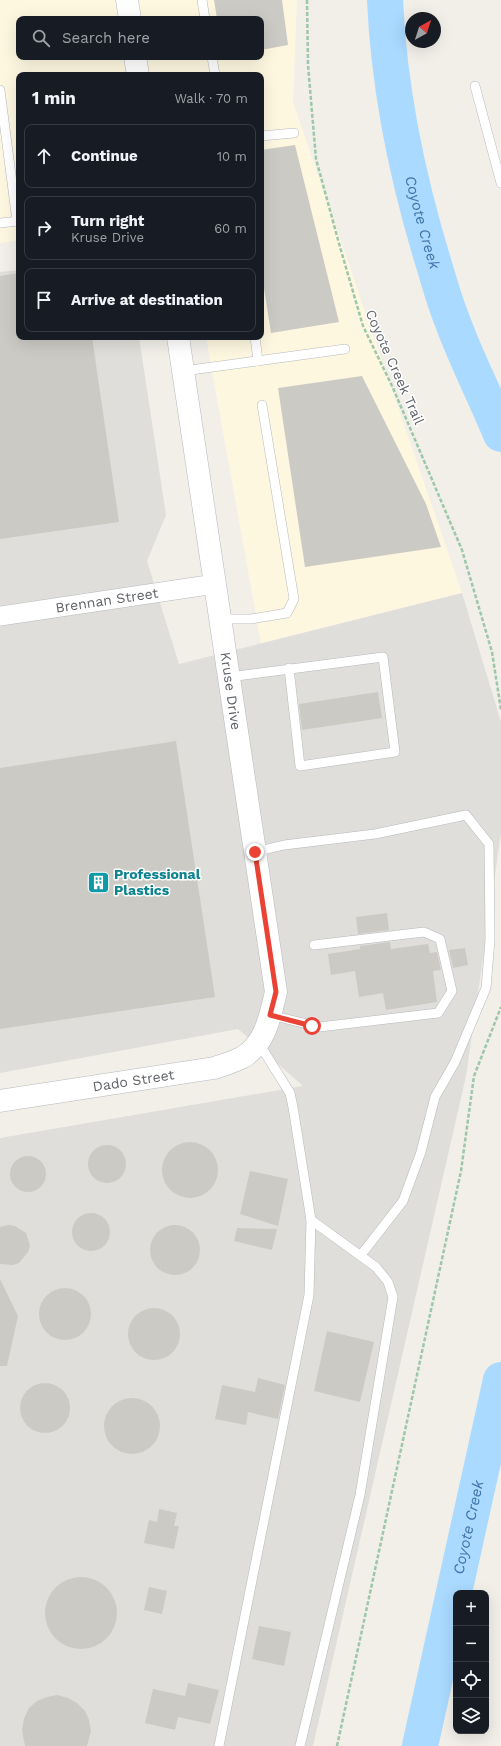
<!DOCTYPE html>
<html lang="en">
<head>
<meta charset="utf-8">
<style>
  :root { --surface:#171b24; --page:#20242c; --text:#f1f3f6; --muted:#9ea1a6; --line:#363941 }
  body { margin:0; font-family:"Work Sans",sans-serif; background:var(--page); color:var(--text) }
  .controls { position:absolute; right:12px; bottom:12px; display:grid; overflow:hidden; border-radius:8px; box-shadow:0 4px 16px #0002 }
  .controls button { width:36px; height:36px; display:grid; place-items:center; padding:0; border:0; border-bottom:1px solid var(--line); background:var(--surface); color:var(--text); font:20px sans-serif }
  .compass { position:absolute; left:405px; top:12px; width:36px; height:36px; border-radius:50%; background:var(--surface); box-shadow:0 4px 16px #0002; rotate:39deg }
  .stop { position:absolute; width:12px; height:12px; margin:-9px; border:3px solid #ea4335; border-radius:50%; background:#fff }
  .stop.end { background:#ea4335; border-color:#fff; box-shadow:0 1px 4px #0008 }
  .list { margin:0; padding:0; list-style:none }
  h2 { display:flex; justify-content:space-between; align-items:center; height:52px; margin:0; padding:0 16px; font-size:17px }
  h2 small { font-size:13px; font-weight:400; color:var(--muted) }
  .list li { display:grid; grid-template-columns:26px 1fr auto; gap:12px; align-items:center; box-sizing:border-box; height:64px; margin:0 8px 8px; padding:0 8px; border:1px solid var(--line); border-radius:8px }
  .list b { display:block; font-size:15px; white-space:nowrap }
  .list p { margin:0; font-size:13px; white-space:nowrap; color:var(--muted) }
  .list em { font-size:13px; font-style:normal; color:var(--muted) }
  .icon { flex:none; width:22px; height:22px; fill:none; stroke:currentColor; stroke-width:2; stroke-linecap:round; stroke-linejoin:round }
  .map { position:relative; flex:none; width:501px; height:1746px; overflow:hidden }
  .search { position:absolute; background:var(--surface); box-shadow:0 4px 16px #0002; left:16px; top:16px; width:248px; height:44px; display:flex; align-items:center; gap:10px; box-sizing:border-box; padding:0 14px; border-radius:8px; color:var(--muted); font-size:15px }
  .panel { position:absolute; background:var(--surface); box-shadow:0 4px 16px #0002; left:16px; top:72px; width:248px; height:268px; border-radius:8px }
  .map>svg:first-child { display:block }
  .commercial { fill:#fef7e0; fill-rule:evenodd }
  .industrial { fill:#e0deda }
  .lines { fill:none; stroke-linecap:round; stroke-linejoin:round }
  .river { stroke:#aadaff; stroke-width:36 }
  .building { fill:#cccac5 }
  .service-casing { stroke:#b5b8bc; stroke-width:10 }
  .minor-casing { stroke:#b5b8bc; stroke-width:20 }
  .tertiary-casing { stroke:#b5b8bc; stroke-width:23 }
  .path { stroke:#9cc7a9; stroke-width:2.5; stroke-dasharray:4 2; stroke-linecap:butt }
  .service { stroke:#fff; stroke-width:9 }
  .minor { stroke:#fff; stroke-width:19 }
  .tertiary { stroke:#fff; stroke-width:22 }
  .route { stroke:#ea4335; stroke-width:5 }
  .labels { text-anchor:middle; stroke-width:3; stroke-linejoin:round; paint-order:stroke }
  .street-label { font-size:14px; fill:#5f6368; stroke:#fff }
  .culture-label { font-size:14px; font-weight:bold; fill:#0d838f; stroke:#fff; text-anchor:start }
  .water-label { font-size:15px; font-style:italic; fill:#4174aa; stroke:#fff }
</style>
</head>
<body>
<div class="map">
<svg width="501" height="1746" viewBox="0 0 501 1746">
  <rect width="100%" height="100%" fill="#f1efe8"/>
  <!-- commercial -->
  <path class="commercial" d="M0,0h297l-4,102 169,491 -201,50 -55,-306h55v-262h-242v165l-19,3zM19,19h242v38h-242z"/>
  <!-- industrial -->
  <polygon class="industrial" points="19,270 19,337 139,337 166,515 147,561 179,664 462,593 501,722 501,833 466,1076 313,1746 0,1746 0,1138 303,1086 238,1029 0,1073 0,272"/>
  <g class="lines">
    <!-- river -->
    <g class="river">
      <path id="s1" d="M385,0c4,91 23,181 50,268 5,17 10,35 17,52 14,39 33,75 49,114"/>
      <path id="s2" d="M420,1746l81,-366"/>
    </g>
  </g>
  <!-- building -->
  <g class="building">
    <polygon points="214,0 282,0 288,45 261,50 261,19 217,19"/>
    <polygon points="295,145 339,322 271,333 261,269 261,150"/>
    <polygon points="19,273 19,337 92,337 119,522 0,539 0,276"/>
    <polygon points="362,376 426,504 441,547 305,567 278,388"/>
    <polygon points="378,692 382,718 302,730 299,704"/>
    <polygon points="176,741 215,997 0,1029 0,768"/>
    <polygon points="387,913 389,930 358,934 356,917"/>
    <polygon points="390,942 391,949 428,944 430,953 437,952 441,970 433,971 437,1002 386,1010 383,993 359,997 355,971 331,975 328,954 360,949 360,946"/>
    <polygon points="465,948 468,965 453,968 449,950"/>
    <circle cx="190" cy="1170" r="28"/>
    <circle cx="107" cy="1164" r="19"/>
    <circle cx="28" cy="1174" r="18"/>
    <polygon points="250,1171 288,1179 278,1226 240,1214"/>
    <circle cx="91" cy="1232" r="19"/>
    <circle cx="175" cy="1250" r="25"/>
    <polygon points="8,1225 15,1226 26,1233 30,1246 28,1252 19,1263 13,1265 0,1264 0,1227"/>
    <polygon points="237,1228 277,1229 272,1250 234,1241"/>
    <polygon points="0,1279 18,1316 7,1366 0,1366"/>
    <circle cx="65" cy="1314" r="26"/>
    <circle cx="154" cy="1334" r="26"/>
    <polygon points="327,1331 374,1342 360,1402 314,1391"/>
    <polygon points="258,1378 285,1385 278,1419 248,1412 246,1425 215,1419 222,1385 255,1392"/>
    <circle cx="45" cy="1408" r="25"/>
    <circle cx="132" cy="1426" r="28"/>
    <polygon points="159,1509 177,1513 174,1526 179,1526 174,1549 144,1543 149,1520 157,1522"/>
    <circle cx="81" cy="1613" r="36"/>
    <polygon points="149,1587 167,1591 162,1614 144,1610"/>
    <polygon points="259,1626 291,1632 284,1666 252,1659"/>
    <polygon points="188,1683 219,1690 210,1724 178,1717 175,1730 145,1723 153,1689 185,1696"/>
    <polygon points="57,1695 68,1698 77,1703 85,1711 89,1720 91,1731 87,1746 25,1746 22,1730 24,1719 29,1708 37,1701 47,1697"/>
  </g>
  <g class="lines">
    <defs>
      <g id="service">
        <polyline points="202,0 205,19"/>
        <polyline points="212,57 215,75"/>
        <polyline points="475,86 501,183"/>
        <polyline points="0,90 17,221"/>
        <polyline points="261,136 294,133"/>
        <polyline points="0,223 19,221"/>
        <polyline points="255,337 258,361"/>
        <polyline points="183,371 345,349"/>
        <polyline points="220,619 251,619 287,613 294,599 262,405"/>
        <polyline points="229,677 383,657 395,752 300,766 289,668"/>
        <polyline points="255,852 284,845 375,834 466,815 489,844 490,940 486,988 455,1062 435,1097 421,1152 403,1201 361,1255"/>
        <polyline points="270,1015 319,1027 438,1013 452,991 440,939 424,932 314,945"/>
        <polyline points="219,1746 309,1295 311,1220 293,1107 290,1093 258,1042"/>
        <polyline points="300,1746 360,1495 393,1297 388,1282 376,1267 311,1220"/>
      </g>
      <g id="minor">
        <path id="s3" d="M0,616l215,-32"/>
      </g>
      <g id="tertiary">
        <polyline points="127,0 130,19"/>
        <polyline points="135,57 138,75"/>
        <path id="s4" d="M0,1101l214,-33c9,-3 20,-6 29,-11 23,-14 27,-41 33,-65l-98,-655"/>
      </g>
    </defs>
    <!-- service casing -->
    <use href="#service" class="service-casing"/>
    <!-- minor casing -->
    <use href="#minor" class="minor-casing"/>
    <!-- tertiary casing -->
    <use href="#tertiary" class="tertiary-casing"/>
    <!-- path -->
    <g class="path">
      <polyline points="307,0 308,65 316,159 340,247 363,326 393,388 462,550 492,652 501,710"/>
      <polyline points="337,1746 461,1171 474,1076 501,1007"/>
    </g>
    <!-- service -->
    <use href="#service" class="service"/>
    <!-- minor -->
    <use href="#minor" class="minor"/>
    <!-- tertiary -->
    <use href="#tertiary" class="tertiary"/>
  </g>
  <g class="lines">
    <!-- route -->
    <polyline class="route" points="255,852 276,992 270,1015 312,1026"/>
  </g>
  <!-- icons -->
  <defs>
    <symbol id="building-square" viewBox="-11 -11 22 22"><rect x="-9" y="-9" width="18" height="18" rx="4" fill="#0f9aa8" stroke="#fff"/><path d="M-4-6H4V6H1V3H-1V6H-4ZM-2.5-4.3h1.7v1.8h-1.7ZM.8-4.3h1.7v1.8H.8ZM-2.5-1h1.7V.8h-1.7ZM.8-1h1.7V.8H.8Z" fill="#fff"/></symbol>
  </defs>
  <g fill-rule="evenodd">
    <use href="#building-square" x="86" y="870" width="25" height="25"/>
  </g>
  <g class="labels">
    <!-- street labels -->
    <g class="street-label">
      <text transform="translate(395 367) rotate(66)" y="5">Coyote Creek Trail</text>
      <text dy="5" stroke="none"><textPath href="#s3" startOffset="108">Brennan Street</textPath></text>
      <text transform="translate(231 691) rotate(82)" y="5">Kruse Drive</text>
      <text dy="5" stroke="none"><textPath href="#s4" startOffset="135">Dado Street</textPath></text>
    </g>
    <!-- culture labels -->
    <g class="culture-label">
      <text x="114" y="879">Professional<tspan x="114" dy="16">Plastics</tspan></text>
    </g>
    <!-- water labels -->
    <g class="water-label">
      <text dy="5" stroke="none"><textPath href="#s1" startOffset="226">Coyote Creek</textPath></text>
      <text dy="5" stroke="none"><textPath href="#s2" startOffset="224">Coyote Creek</textPath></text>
    </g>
  </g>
</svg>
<div class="controls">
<button>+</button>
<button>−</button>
<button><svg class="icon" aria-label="locate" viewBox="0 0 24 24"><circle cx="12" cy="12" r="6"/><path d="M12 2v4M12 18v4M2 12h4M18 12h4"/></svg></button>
<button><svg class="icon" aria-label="layers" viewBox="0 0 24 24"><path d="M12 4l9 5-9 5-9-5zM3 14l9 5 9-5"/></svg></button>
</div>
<svg class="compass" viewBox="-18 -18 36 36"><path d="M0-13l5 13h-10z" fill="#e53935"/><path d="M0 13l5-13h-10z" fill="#9ea1a6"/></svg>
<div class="stop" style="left:312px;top:1026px"></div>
<div class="stop end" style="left:255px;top:852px"></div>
<div class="search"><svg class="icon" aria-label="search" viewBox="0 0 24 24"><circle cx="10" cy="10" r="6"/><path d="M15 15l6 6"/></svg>Search here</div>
<section class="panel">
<h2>1 min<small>Walk · 70 m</small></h2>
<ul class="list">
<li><svg class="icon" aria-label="ahead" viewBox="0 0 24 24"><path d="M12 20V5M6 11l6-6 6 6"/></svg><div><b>Continue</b></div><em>10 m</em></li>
<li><svg class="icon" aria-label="right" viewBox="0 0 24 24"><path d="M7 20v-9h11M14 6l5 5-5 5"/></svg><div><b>Turn right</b><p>Kruse Drive</p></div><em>60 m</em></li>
<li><svg class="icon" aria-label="arrive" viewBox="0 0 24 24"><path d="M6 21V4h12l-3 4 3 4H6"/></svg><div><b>Arrive at destination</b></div></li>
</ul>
</section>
</div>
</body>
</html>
